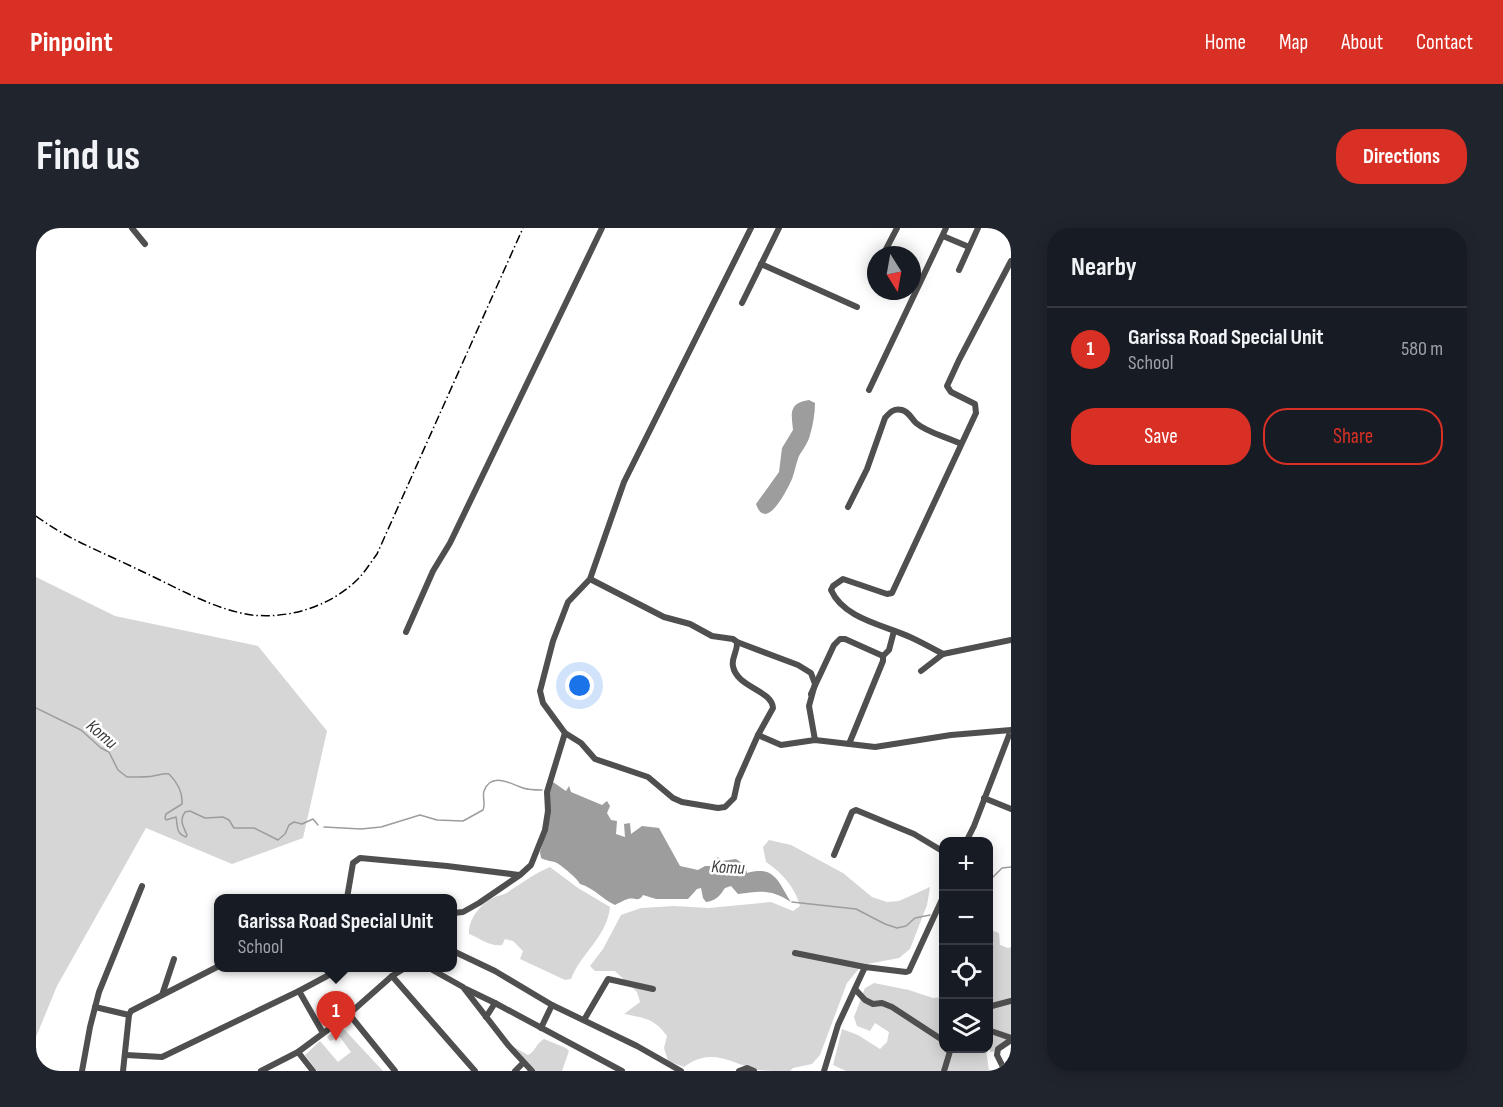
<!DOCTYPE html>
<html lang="en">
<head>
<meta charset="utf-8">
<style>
  :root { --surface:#171b24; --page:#20242c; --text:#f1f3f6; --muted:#9ea1a6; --line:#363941; --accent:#d93025 }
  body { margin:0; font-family:"Sofia Sans Condensed",sans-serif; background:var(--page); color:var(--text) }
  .controls { position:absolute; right:18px; bottom:18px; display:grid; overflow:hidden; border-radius:12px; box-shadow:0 3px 15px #0003 }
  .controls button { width:54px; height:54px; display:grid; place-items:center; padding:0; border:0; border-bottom:2px solid var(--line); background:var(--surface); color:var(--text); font:30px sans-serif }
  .compass { position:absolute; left:831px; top:18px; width:54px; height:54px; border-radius:50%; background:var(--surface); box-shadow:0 3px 15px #0003; rotate:169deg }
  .you { position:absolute; left:544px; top:458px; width:21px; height:21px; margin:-15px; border:4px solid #fff; border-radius:50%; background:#1a73e8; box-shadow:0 0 0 9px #1a73e833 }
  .badge { display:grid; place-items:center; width:39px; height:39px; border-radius:50%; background:var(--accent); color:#fff; font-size:20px; font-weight:700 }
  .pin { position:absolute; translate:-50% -50px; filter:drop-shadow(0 2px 3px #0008) }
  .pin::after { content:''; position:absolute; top:32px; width:21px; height:18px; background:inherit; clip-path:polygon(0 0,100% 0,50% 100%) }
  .popup { position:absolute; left:178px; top:666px; width:243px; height:78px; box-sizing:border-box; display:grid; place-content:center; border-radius:12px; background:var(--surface); filter:drop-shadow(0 2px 4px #0005); font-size:20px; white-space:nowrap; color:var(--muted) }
  .popup b { font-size:22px; color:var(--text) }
  .popup::after { content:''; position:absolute; left:50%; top:100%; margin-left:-12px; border:12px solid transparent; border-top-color:var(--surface) }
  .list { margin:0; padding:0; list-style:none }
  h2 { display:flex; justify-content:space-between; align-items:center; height:78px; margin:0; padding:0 24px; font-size:26px }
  h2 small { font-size:20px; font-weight:400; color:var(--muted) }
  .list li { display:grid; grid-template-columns:39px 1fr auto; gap:18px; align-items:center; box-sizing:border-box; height:84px; padding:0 24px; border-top:2px solid var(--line) }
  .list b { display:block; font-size:22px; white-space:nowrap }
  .list p { margin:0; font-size:20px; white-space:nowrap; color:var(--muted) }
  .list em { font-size:20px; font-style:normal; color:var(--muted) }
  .actions { display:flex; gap:12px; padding:18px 24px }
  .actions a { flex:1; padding:14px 0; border:2px solid var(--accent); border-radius:24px; text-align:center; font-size:21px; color:var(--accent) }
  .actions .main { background:var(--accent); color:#fff }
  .icon { flex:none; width:33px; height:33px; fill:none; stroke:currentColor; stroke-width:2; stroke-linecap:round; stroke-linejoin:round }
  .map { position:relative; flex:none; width:975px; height:843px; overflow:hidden; border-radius:24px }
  header { display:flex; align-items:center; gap:36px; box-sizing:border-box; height:84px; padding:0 30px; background:var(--accent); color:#fff }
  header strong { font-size:28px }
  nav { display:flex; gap:33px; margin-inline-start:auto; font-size:21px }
  .intro { display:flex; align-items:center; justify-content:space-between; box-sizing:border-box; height:144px; padding:0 36px }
  h1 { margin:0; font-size:42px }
  .button { padding:15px 27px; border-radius:24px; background:var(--accent); color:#fff; font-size:21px; font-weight:700 }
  main { display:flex; gap:36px; padding:0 36px }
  aside { flex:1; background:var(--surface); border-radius:24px; box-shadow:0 3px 15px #0003 }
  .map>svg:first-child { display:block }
  .green { fill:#d6d6d6 }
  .water { fill:#9d9d9d }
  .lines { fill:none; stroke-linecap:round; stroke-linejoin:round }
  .stream { stroke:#9d9d9d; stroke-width:1.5 }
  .minor { stroke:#4f4f4f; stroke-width:6 }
  .rail { stroke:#000; stroke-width:1.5; stroke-dasharray:9 3 1.5 3; stroke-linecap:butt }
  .labels { text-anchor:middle; stroke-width:5; stroke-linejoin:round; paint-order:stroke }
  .water-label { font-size:18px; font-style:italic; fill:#3e3e3e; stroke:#fff }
</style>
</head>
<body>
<header>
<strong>Pinpoint</strong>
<nav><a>Home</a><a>Map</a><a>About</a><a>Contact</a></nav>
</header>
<div class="intro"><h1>Find us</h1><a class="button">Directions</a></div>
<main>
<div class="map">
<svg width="975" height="843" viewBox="0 0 975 843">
  <rect width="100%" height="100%" fill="#fff"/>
  <!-- green -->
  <g class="green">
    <polygon points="0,349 79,388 222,418 291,503 267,610 196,636 110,600 21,758 0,809"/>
    <path d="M733,612l22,5 52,28 29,24 15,5 12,-1 31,-14 -3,18 -17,44 -11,9 -37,7 -15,18 -27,72 -8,9 -19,4 -3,3c-10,0 -23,0 -33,-1 -28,-8 -46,-23 -73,-3l-16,-6 -4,-13 3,-12c-13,-18 -23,-18 -43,-22l16,-12 -3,-10 -22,-21h-20l-5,-5 13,-17 18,-34 20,-7 33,-2 35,2 62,-6 22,9 7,-5c-5,-19 -18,-33 -34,-44l-3,-15z"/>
    <path d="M514,639l28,21 32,19c-3,30 -29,46 -39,72l-6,1 -45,-21 3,-8 -10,-10 -8,-2 -3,6c-12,2 -22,-7 -33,-11 -1,-15 12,-31 26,-37 5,-2 9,-2 13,-5 14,-9 27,-19 42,-25z"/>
    <polygon points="955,702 963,705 964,717 972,720 975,719 975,816 961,823 954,824 952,703"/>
    <polygon points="838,755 873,762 897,770 907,769 908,820 950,821 953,843 810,843 797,837 806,801 822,807 844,821 851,814 853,804 839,795 834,803 821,798 818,789 829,760"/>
    <polygon points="305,798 347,843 281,843 269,827 284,813 302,834 315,824 304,809 294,813 291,809"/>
    <path d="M508,811l22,9 3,3 -7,20h-30l-18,-24 14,8c8,-4 8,-12 16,-16z"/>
  </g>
  <!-- water -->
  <g class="water">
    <path d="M773,172l6,3c0,10 -2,22 -5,32 -2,8 -7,14 -11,21 -3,7 -4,15 -7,23 -5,11 -26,54 -36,25l23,-32 3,-24 11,-18c-1,-14 -6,-27 16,-30z"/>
    <path d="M514,552l16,11 3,-5 2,6 31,13 5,-4 3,5 -3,7 4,7 6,1 -1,13 9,3 -1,-13 6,-1 1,11 11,-8 17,2 21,38 18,4 7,-4h8l5,-9 4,4 14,-2 9,6 2,8c28,-8 31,9 44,29 -20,-13 -30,-11 -53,-8l-7,-8 -6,2c-5,8 -10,13 -19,14l-3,-4 -2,-10 -4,1 -9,10h-32l-13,-4c-5,8 -8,2 -15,4 -4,1 -9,4 -13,6 -13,-6 -21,-17 -35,-21 -3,-6 -18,-18 -23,-21 -4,-2 -11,-2 -16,-5l-1,-6 4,-13z"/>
  </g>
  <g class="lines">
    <!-- stream -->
    <g class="stream">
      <path d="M0,480l45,22 20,18 8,4 9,18 9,7c3,0 23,0 26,-1 7,-1 10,-3 16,-2 8,8 14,19 13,30l-16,10 -1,4 1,2 10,-3c2,8 -1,16 10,20l1,-2c-4,-9 -8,-15 -2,-23l5,-1 15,7 18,-1 6,3 5,8h20l24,12 7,-6 4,-9 5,-3 8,2 11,-5 5,6"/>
      <path d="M288,599l37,2 20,-2 39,-12 17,5 26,1 20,-11c3,-7 -1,-13 1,-19 7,-20 27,-7 39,-3 6,2 13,2 19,2"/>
      <polyline points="952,654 966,640 975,639"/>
      <polyline points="756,674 820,681 849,696 861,700 870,698 879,690 894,687"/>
    </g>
    <!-- minor -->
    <g class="minor">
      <polyline points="96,0 109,16"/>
      <polyline points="907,8 933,19"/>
      <polyline points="847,27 861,0"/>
      <polyline points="725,36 821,79"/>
      <polyline points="923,42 942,0"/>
      <polyline points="706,75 743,0"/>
      <polyline points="833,162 910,0"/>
      <path d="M812,279l19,-38 18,-51c5,-6 9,-10 17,-8 7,2 9,8 14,13 12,10 31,14 45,21"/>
      <path d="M554,351l74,38 26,7 22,12 21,3 4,3c1,9 -6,16 -4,24 3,21 39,24 40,42l-15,27 -20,45 -4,18 -9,9 -7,1 -36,-6 -9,-4 -25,-21 -53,-18 -14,-16 -16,-10 -22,-30 -3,-12 13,-50 15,-39 22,-23 34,-97 127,-254"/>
      <polyline points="370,404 397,343 414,315 566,0"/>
      <polyline points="701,414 762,437 775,445 779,456 773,478 779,512"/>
      <path d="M907,426c-11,-6 -22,-12 -33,-17 -26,-12 -66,-18 -79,-47l2,-4 10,-7 44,15 5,-1 84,-180 -1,-9 -24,-12 -4,-6 12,-26 52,-99"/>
      <polyline points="847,428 853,422 858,403"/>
      <polyline points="885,443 907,426 975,412"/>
      <polyline points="775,466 798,417 804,411 809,411 847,428 847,433 813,516"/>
      <polyline points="722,507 745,517 779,512 839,519 915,507 975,502 938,598 930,614"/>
      <polyline points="948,570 975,581"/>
      <polyline points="798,627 816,584 820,582 878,606 908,624"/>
      <polyline points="311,670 317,635 324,630 411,638 483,647"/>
      <polyline points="417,685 427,684 443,675 484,647 495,637 509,602 512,583 511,564 529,505"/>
      <polyline points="417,723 459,743 516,777 505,800"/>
      <polyline points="759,725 829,739"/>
      <polyline points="393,740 427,759 472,817 496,843"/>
      <polyline points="356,748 439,843"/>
      <polyline points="430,761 459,775"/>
      <polyline points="819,761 829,772 837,776 846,775 856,779 908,813"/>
      <polyline points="263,763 306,740"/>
      <polyline points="126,767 138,731"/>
      <polyline points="516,777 601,818 645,843"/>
      <polyline points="59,779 93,787"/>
      <polyline points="952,779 975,773"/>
      <polyline points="313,786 359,843"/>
      <polyline points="450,789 459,775 586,843"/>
      <polyline points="548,792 572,751 617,761"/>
      <polyline points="952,802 975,810"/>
      <polyline points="262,824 277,843"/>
      <polyline points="90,827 126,829 263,763 287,805"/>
      <polyline points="46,843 54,799 63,764 106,658"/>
      <polyline points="87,843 93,787 95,783 183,738"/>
      <polyline points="225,843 262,824 313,786 356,748 369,740"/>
      <polyline points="479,843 487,835"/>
      <polyline points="703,843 711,840 718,843"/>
      <polyline points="788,843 802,797 829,739 870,744 873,743 908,667"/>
      <polyline points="908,843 915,820"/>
      <polyline points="969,843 961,827 962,821 975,812"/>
    </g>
    <!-- rail -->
    <path class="rail" d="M0,288c31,23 66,36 101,53 35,16 77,41 115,46 38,4 79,-9 106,-36 7,-7 13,-17 19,-25l146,-326"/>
  </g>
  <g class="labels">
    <!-- water labels -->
    <g class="water-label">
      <text transform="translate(66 506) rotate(41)" y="6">Komu</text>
      <text transform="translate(692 639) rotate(3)" y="6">Komu</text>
    </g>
  </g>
</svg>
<div class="controls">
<button>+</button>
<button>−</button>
<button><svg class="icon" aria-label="locate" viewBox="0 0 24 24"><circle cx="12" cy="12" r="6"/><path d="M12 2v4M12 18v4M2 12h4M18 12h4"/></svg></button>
<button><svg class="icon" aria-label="layers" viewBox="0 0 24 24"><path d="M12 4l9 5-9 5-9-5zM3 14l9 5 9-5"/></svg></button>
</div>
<svg class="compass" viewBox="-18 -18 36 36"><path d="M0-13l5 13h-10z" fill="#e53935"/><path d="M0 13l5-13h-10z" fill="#9ea1a6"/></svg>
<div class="you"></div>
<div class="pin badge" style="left:300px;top:813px">1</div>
<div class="popup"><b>Garissa Road Special Unit</b>School</div>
</div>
<aside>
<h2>Nearby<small></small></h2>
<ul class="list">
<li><span class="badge">1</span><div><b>Garissa Road Special Unit</b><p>School</p></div><em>580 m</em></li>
</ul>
<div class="actions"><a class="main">Save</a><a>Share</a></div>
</aside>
</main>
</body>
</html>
